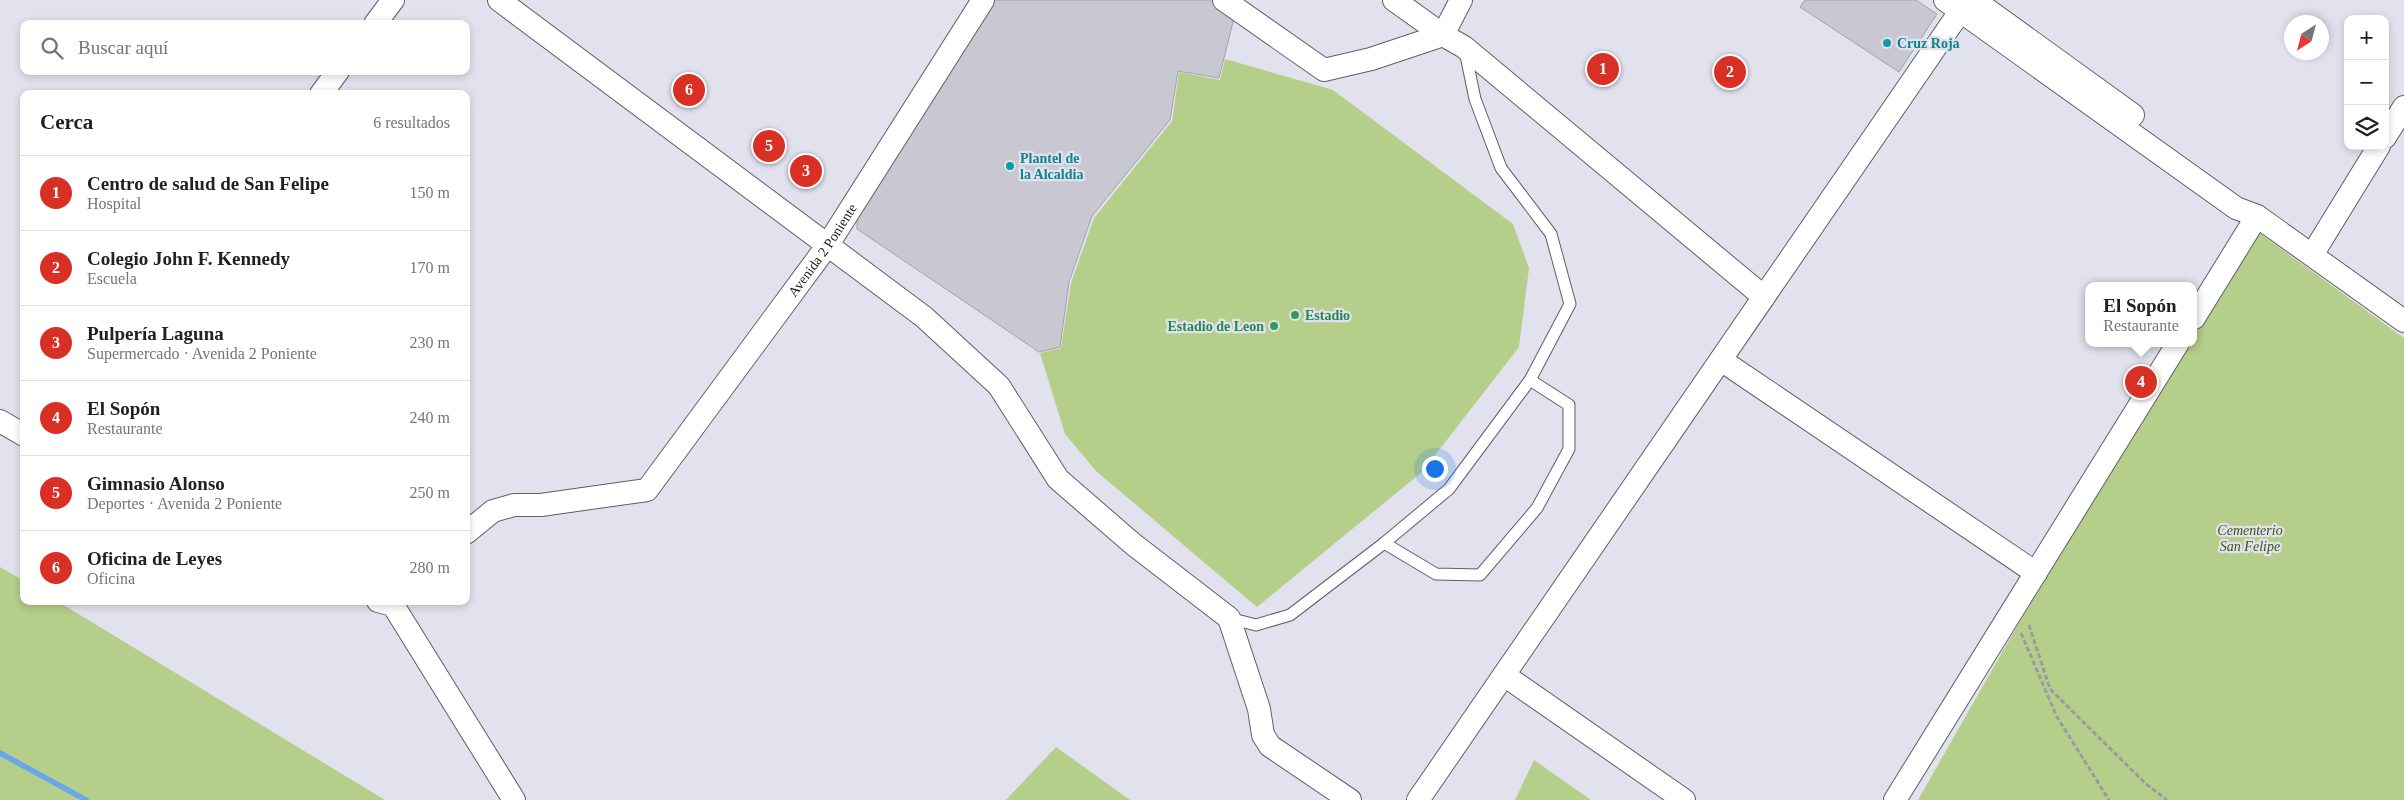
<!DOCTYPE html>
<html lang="es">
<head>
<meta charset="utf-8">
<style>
  :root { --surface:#fff; --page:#f2f2f2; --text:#202124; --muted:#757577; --line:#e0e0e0; --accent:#d93025 }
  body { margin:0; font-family:Georgia,serif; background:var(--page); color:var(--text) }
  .controls { position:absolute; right:15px; top:15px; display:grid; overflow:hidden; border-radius:10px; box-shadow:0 2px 8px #0003 }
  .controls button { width:45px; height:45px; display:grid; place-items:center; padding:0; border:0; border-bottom:1px solid var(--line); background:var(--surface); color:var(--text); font:25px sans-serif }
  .compass { position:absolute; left:2284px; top:15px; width:45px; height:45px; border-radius:50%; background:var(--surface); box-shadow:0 2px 8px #0003; rotate:216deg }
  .you { position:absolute; left:1434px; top:468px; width:18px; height:18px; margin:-12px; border:4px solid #fff; border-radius:50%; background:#1a73e8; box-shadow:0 0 0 8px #1a73e833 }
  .badge { display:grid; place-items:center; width:32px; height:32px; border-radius:50%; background:var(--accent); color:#fff; font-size:16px; font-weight:700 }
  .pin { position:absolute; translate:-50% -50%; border:2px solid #fff; box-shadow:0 1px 5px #0006 }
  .popup { position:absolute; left:2085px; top:282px; width:112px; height:65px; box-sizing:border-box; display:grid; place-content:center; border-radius:10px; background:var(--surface); filter:drop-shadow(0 1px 4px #0005); font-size:16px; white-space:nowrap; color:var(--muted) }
  .popup b { font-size:19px; color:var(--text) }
  .popup::after { content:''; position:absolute; left:50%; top:100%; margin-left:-10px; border:10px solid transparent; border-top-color:var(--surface) }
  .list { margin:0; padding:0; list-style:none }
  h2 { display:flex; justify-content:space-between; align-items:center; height:65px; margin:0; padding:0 20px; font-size:21px }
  h2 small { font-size:16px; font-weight:400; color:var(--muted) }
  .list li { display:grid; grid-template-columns:32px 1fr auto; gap:15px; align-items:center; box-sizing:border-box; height:75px; padding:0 20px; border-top:1px solid var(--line) }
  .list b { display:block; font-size:19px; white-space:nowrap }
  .list p { margin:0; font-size:16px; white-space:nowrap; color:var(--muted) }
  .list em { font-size:16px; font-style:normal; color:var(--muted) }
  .icon { flex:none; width:28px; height:28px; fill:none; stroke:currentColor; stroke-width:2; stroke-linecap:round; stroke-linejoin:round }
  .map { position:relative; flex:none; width:2404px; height:800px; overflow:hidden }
  .search { position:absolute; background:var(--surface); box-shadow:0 2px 8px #0003; left:20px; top:20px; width:450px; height:55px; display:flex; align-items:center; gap:12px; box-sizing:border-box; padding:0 18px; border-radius:10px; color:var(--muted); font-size:19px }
  .panel { position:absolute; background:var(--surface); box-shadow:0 2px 8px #0003; left:20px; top:90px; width:450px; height:515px; border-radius:10px }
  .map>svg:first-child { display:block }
  .green { fill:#b5ce8a }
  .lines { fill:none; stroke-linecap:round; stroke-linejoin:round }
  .stream { stroke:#69a7ea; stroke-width:5.5 }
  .building { fill:#c9c8d2; stroke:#a3a2ac }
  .lane-casing { stroke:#5e5f67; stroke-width:13 }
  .street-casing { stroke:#5e5f67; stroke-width:24 }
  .path { stroke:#9a9ba3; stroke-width:3; stroke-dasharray:5 2.5; stroke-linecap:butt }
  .lane { stroke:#fff; stroke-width:11 }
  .street { stroke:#fff; stroke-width:22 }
  .culture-dot { fill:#0f9aa8; stroke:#e1e2ed; stroke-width:2 }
  .leisure-dot { fill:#2e9e5b; stroke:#e1e2ed; stroke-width:2 }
  .labels { text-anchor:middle; stroke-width:4.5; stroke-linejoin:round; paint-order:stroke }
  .culture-label { font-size:14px; font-weight:bold; fill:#0d838f; stroke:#e1e2ed; text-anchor:start }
  .street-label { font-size:14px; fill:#18181c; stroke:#e1e2ed }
  .leisure-label { font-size:14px; font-weight:bold; fill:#27864d; stroke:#e1e2ed; text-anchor:start }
  .park-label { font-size:14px; font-style:italic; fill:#405314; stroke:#e1e2ed }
</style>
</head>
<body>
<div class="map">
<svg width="2404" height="800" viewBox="0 0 2404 800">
  <rect width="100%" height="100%" fill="#e1e2ed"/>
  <!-- green -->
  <g class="green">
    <polygon points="1225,59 1333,90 1513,224 1529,268 1519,347 1422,472 1257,607 1096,471 1065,434 1040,353 1061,348 1071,283 1094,218 1172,121 1179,72 1220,80"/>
    <polygon points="2258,232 2404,338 2404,800 1918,800 2074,526 2188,343 2194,343 2194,335"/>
    <polygon points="0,567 24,581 24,601 57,601 385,800 0,800"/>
    <polygon points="1056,747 1130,800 1006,800"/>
    <polygon points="1534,760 1591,800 1515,800"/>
  </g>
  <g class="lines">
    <!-- stream -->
    <polyline class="stream" points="0,753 86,800"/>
  </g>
  <!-- building -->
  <g class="building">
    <polygon points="994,0 1222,0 1236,10 1219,78 1178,71 1170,120 1092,216 1069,282 1060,347 1039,352 857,229 857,212"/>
    <polygon points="1805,0 1916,0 1937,14 1899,72 1800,7"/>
    <polygon points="694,75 701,80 684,105 676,100"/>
    <polygon points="766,131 784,143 772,160 755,148"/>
    <polygon points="803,156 821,168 808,187 790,174"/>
  </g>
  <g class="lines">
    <defs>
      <g id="lane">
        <polyline points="1384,543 1436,574 1480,575 1537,508 1569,449 1569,405 1530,380"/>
        <polyline points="1229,618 1256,625 1290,615 1383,544 1449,489 1530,380 1570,304 1551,234 1501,168 1475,99 1465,51"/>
      </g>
      <g id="street">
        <polyline points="499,0 924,317 999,386 1058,479 1133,544 1229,618 1259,709 1263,735 1270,746 1350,800"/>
        <polyline points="1224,0 1324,70 1371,59 1443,35 1461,0"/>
        <polyline points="1394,0 1443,35 1464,47 1764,297"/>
        <polyline points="1945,0 2236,208 2257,216 2404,321"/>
        <polyline points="1974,0 2133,115"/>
        <polyline points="375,24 393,0"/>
        <polyline points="321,94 338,71"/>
        <polyline points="2385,137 2404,107"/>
        <polyline points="2312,255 2379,146"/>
        <polyline points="2194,318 2257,216"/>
        <polyline points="1721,360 2036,573"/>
        <polyline points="0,421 24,435"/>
        <path id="s1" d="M466,533l27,-22 21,-6h27l106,-15 180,-244 156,-246"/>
        <polyline points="378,601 393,605 514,800"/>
        <polyline points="1504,675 1684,800"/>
        <polyline points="1418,800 1968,0"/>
        <polyline points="1895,800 2178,343"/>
      </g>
    </defs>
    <!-- lane casing -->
    <use href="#lane" class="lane-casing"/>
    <!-- street casing -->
    <use href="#street" class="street-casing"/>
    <!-- path -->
    <g class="path">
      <polyline points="2029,625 2050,689 2146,784 2167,800"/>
      <polyline points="2021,633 2057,717 2109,800"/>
    </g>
    <!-- lane -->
    <use href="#lane" class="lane"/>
    <!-- street -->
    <use href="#street" class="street"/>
  </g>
  <!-- markers -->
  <g class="culture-dot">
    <circle cx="1887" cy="43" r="5"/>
    <circle cx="1010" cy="166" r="5"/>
  </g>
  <g class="leisure-dot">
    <circle cx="1295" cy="315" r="5"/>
    <circle cx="1274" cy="326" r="5"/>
  </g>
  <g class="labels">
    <!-- culture labels -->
    <g class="culture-label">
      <text x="1897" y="48">Cruz Roja</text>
      <text x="1020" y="163">Plantel de<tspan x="1020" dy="16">la Alcaldia</tspan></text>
    </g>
    <!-- street labels -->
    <g class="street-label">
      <text dy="5" stroke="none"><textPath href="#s1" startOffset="488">Avenida 2 Poniente</textPath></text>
    </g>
    <!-- leisure labels -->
    <g class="leisure-label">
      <text x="1305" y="320">Estadio</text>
      <text x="1264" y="331" text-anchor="end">Estadio de Leon</text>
    </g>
    <!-- park labels -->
    <g class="park-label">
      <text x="2250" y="535">Cementerio<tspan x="2250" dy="16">San Felipe</tspan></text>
    </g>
  </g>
</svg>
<div class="controls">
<button>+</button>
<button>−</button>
<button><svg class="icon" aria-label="layers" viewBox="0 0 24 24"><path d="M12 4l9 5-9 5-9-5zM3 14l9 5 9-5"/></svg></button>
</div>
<svg class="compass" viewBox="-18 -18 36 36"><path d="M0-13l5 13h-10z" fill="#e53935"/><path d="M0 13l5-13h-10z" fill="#757577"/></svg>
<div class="you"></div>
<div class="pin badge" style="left:1603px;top:69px">1</div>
<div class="pin badge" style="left:1730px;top:72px">2</div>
<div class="pin badge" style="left:806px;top:171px">3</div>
<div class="pin badge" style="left:2141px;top:382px">4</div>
<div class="popup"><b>El Sopón</b>Restaurante</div>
<div class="pin badge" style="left:769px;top:146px">5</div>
<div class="pin badge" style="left:689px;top:90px">6</div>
<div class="search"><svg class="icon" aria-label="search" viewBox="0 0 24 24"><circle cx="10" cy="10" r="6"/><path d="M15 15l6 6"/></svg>Buscar aquí</div>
<section class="panel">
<h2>Cerca<small>6 resultados</small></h2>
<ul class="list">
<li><span class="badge">1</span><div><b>Centro de salud de San Felipe</b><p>Hospital</p></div><em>150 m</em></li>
<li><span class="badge">2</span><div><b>Colegio John F. Kennedy</b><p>Escuela</p></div><em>170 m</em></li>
<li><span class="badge">3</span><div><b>Pulpería Laguna</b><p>Supermercado · Avenida 2 Poniente</p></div><em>230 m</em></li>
<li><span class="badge">4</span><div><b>El Sopón</b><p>Restaurante</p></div><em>240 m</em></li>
<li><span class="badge">5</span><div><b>Gimnasio Alonso</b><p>Deportes · Avenida 2 Poniente</p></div><em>250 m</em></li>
<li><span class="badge">6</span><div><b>Oficina de Leyes</b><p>Oficina</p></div><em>280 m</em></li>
</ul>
</section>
</div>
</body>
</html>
